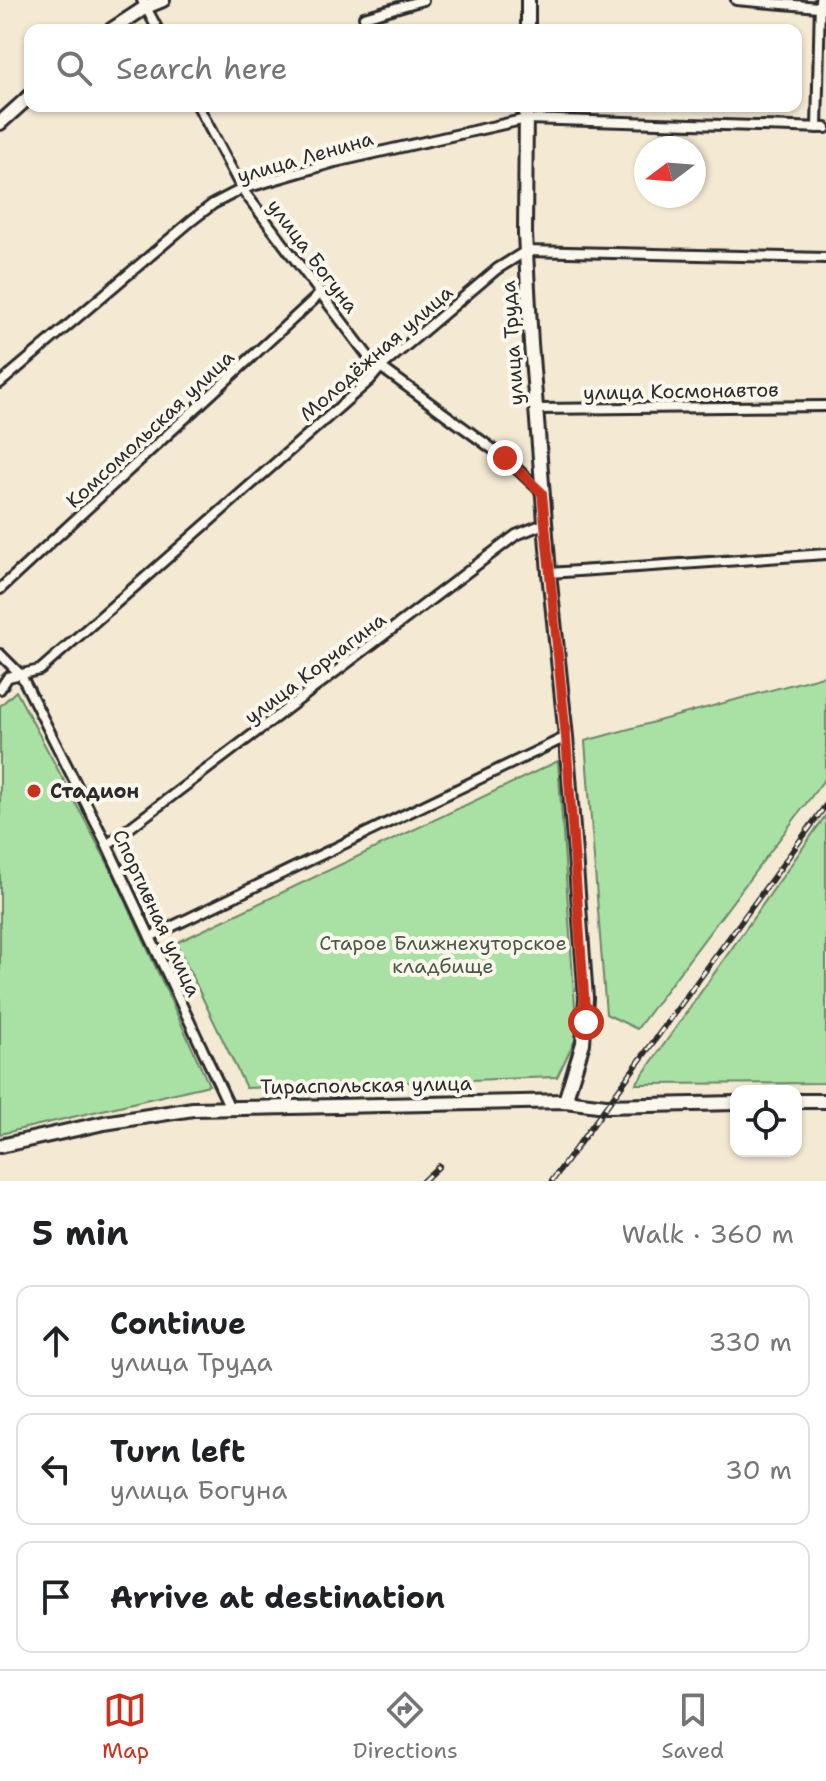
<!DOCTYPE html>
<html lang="en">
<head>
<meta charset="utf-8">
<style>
  :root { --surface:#fff; --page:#f2f2f2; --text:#202124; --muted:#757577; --line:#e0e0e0; --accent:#c8321e }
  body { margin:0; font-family:"Shantell Sans",sans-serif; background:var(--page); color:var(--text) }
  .controls { position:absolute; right:24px; bottom:24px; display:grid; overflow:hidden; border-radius:16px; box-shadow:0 2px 6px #0004 }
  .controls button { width:72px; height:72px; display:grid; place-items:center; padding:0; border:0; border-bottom:2px solid var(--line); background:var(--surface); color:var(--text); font:40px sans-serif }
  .compass { position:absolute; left:634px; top:136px; width:72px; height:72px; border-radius:50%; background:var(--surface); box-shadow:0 2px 6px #0004; rotate:254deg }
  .stop { position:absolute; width:24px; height:24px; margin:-18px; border:6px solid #c8321e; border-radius:50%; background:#fff }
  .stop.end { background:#c8321e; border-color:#fff; box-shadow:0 2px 8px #0008 }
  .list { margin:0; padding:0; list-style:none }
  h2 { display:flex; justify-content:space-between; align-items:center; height:104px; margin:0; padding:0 32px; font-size:34px }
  h2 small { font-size:26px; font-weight:400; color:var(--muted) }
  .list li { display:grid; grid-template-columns:52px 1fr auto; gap:24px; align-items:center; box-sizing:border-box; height:112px; margin:0 16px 16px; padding:0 16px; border:2px solid var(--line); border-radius:16px }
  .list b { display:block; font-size:30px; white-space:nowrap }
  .list p { margin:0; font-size:26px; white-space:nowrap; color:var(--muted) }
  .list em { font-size:26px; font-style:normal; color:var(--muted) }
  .icon { flex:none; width:44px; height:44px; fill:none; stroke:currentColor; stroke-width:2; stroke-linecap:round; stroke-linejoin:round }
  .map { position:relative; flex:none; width:826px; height:1181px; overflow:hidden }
  .search { position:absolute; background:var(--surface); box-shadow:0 2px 6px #0004; left:24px; right:24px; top:24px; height:88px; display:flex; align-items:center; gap:20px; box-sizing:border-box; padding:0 28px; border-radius:16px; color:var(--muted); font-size:30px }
  .sheet { height:488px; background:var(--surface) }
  nav { display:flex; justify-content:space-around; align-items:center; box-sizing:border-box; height:112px; border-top:2px solid var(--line); background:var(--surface); font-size:22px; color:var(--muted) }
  nav a { display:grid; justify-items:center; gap:4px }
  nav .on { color:var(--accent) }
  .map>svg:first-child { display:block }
  .green { fill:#a9e1a4; stroke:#6a8668; stroke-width:2 }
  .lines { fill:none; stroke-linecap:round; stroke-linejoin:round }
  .street-casing { stroke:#2b2b2b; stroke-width:14 }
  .secondary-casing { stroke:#2b2b2b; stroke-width:18 }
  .street { stroke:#fbf7ec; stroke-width:8 }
  .secondary { stroke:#fbf7ec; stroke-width:12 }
  .rail-casing { stroke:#2b2b2b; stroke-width:6 }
  .rail { stroke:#fbf7ec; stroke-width:3; stroke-dasharray:9; stroke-linecap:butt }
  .route { stroke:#c8321e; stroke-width:10 }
  .poi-dot { fill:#c8321e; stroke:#fbf7ec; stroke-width:3 }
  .labels { text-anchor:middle; stroke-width:8; stroke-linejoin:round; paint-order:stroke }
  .street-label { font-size:20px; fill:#2b2b2b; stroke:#fbf7ec }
  .poi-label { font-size:20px; font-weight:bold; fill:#2b2b2b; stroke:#fbf7ec; text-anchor:start }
  .park-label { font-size:20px; fill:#4a5849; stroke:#fbf7ec }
</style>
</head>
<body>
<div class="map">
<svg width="826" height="1181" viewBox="0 0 826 1181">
  <rect width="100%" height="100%" fill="#f4e9d3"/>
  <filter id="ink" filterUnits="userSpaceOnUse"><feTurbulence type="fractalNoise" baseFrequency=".0125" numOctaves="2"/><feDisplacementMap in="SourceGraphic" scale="16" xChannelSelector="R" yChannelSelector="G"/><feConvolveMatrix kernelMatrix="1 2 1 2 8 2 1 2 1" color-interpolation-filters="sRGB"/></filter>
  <g filter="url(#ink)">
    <!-- green -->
    <g class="green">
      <polygon points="826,675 826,777 637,1029 606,1014 585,741"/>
      <polygon points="16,691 114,875 209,1085 0,1134 0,706"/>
      <polygon points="558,761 577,1036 557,1077 246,1088 176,943"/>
      <polygon points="826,815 826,1083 636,1084"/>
    </g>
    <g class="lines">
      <defs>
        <g id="street">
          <polyline points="142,0 158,30"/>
          <polyline points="736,0 819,7"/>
          <polyline points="364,17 423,0"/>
          <polyline points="198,106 242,189 371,360 505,458 542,492"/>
          <polyline points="817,128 820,0"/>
          <polyline points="0,383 191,221 213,204 242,189 335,162 526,119 826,128"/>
          <polyline points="537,409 826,406"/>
          <polyline points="549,573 826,554"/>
          <polyline points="0,589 321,293"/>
          <polyline points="0,654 21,675 107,845 230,1108"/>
          <polyline points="0,689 8,677 40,670 370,380 381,367 497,269 526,251 826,258"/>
          <polyline points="107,845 516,535 546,523"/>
          <polyline points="150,937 566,737"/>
        </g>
        <g id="secondary">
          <polyline points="111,30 146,7 163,0"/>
          <polyline points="528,30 528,0"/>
          <polyline points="526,106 525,234 531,344 549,573 566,737 586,998 583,1043 565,1101"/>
          <polyline points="0,123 30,96"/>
          <polyline points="796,1101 826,1101"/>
          <polyline points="0,1146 104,1123 193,1109 565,1101 606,1106 736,1103"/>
        </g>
      </defs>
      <!-- street casing -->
      <use href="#street" class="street-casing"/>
      <!-- secondary casing -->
      <use href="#secondary" class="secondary-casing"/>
      <!-- street -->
      <use href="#street" class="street"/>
      <!-- secondary -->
      <use href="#secondary" class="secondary"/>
      <defs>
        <g id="rail">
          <polyline points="423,1181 439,1166"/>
          <polyline points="552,1181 826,805"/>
        </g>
      </defs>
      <!-- rail casing -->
      <use href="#rail" class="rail-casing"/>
      <!-- rail -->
      <use href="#rail" class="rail"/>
    </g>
  </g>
  <g class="lines" filter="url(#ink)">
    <!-- route -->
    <polyline class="route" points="505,458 542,493 566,737 586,1022"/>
  </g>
  <!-- markers -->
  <circle class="poi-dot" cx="34" cy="791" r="8"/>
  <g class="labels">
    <!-- street labels -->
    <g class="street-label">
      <text transform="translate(305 157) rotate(-16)" y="7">улица Ленина</text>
      <text transform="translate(313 256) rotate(53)" y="7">улица Богуна</text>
      <text transform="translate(512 343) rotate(-94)" y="7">улица Труда</text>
      <text transform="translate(376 353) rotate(-41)" y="7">Молодёжная улица</text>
      <text transform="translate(681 391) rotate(-1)" y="7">улица Космонавтов</text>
      <text transform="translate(150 429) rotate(-43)" y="7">Комсомольская улица</text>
      <text transform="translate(315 668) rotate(-37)" y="7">улица Корчагина</text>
      <text transform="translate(157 913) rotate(65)" y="7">Спортивная улица</text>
      <text transform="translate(366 1085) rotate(-1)" y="7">Тираспольская улица</text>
    </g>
    <!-- poi labels -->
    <g class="poi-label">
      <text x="50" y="798">Стадион</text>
    </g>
    <!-- park labels -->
    <g class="park-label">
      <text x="443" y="950">Старое Ближнехуторское<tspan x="443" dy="23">кладбище</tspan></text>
    </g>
  </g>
</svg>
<div class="controls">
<button><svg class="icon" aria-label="locate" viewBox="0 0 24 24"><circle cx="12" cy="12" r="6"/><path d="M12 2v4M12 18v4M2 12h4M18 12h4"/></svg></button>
</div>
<svg class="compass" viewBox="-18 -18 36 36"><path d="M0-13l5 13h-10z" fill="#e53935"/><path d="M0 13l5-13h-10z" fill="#757577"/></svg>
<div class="stop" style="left:586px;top:1022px"></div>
<div class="stop end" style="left:505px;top:458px"></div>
<div class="search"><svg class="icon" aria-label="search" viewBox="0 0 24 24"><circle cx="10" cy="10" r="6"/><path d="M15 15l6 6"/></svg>Search here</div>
</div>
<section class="sheet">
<h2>5 min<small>Walk · 360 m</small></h2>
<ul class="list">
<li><svg class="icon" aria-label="ahead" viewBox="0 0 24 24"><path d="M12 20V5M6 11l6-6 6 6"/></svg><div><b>Continue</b><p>улица Труда</p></div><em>330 m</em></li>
<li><svg class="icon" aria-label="left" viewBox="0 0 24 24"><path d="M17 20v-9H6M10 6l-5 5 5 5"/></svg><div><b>Turn left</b><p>улица Богуна</p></div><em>30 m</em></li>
<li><svg class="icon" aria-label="arrive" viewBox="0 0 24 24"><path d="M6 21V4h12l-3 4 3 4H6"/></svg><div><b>Arrive at destination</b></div></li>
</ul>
</section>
<nav>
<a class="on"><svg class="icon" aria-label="map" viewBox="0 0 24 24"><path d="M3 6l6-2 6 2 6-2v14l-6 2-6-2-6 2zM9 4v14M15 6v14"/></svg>Map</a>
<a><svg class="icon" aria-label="directions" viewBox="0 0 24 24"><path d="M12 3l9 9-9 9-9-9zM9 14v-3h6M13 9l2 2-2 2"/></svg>Directions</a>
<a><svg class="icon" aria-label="saved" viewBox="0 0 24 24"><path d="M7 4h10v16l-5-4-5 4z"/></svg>Saved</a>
</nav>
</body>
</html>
